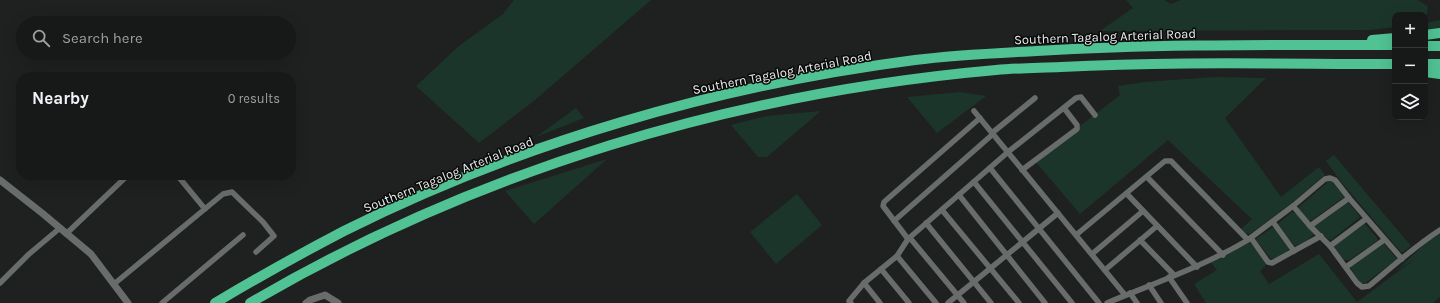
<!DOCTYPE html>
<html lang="en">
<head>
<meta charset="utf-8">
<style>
  :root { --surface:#161917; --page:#232624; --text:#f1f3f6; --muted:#9ea0a1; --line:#353836 }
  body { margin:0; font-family:Karla,sans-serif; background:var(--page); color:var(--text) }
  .controls { position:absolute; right:12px; top:12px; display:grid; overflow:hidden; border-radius:8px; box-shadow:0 4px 16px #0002 }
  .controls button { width:36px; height:36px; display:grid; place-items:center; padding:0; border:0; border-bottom:1px solid var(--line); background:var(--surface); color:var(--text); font:20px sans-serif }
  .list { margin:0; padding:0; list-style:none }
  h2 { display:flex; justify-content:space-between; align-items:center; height:52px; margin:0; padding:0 16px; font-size:17px }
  h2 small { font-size:13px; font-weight:400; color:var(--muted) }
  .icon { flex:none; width:22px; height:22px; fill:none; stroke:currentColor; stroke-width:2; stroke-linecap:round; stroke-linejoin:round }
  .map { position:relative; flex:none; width:1440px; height:303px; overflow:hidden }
  .search { position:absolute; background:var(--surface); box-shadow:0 4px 16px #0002; left:16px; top:16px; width:280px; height:44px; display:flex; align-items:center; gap:10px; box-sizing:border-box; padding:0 14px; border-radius:22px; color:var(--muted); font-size:15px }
  .panel { position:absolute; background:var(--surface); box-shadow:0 4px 16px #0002; left:16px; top:72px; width:280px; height:108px; border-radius:16px }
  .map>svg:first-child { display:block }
  .green { fill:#1c352a }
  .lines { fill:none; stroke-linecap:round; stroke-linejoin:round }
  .minor { stroke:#686c6a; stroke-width:5.5 }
  .tertiary { stroke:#686c6a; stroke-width:7 }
  .motorway { stroke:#50c294; stroke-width:10 }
  .labels { text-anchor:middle; stroke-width:3; stroke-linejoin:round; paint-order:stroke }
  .street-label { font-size:13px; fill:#eaeceb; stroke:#090a0a }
</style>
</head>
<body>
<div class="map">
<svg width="1440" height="303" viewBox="0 0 1440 303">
  <rect width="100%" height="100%" fill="#1e211f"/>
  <!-- green -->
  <g class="green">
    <polygon points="514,0 651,0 535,100 479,143 416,86 460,45 503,14"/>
    <polygon points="1126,0 1164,0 1171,4 1181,0 1417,0 1428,6 1426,23 1440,20 1440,30 1425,33 1426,23 1425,23 1425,15 1395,15 1395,27 1371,30 1100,31 1133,8"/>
    <polygon points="1214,77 1266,78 1225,118 1281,197 1319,167 1325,175 1289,205 1250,234 1245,233 1241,229 1252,219 1168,140 1080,214 1035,161 1120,95 1118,86 1145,82"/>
    <polygon points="960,92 986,96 937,133 907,97"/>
    <polygon points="576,108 584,118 536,137"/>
    <polygon points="821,111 767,157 758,157 731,125 766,116"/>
    <polygon points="1334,155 1411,246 1403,252 1401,252 1343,184 1326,161"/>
    <polygon points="607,159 534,224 505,191"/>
    <polygon points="1329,181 1333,182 1344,197 1312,220 1309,221 1299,210 1299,207"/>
    <polygon points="797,194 822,225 776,264 750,232"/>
    <polygon points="1348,202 1360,217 1331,240 1328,239 1315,227 1314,225 1345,203"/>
    <path d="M1292,212l5,2 17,20c-4,5 -13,10 -19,12l-17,-20v-2z"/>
    <polygon points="1365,224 1377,238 1377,241 1349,260 1344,260 1335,248 1335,244"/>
    <path d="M1272,228h2l15,21c-3,5 -12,10 -18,10l-15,-19 1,-2z"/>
    <polygon points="1440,234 1440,297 1433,303 1206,303 1194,284 1217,270 1211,263 1249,243 1252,244 1267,264 1260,271 1269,284 1319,254 1357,302 1415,259 1396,271 1428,241"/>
    <polygon points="1383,243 1397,259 1365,283 1360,283 1351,269 1351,266"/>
  </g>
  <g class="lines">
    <!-- minor -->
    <g class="minor">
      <polyline points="974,111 1125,295"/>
      <polyline points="992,133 1035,98"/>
      <polyline points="990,168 1099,303"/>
      <polyline points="1022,170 1077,129 1077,125 1064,108"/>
      <polyline points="177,175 205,209"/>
      <polyline points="1147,177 1223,255"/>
      <polyline points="974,182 1072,303"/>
      <polyline points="1127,194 1197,267"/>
      <polyline points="959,195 1045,303"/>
      <polyline points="942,210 1019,303"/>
      <polyline points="894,221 993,134"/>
      <polyline points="1273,222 1294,251"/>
      <polyline points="926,223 991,303"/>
      <polyline points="1310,226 1349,198"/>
      <polyline points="66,234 128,175"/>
      <path d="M1076,235l89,-74h6l77,79c-44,26 -93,43 -141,63"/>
      <polyline points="910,238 964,303"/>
      <polyline points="1251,238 1268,262 1272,263 1321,236"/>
      <polyline points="908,239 883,206 884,202 980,118"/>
      <polyline points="1249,239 1293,206"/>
      <polyline points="1140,240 1174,275"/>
      <polyline points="1330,246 1366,219"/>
      <polyline points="1092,254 1143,211"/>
      <polyline points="897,256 936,303"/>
      <path d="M1402,259l-53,-61 -14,-18 -5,-2 -5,1 -32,27 17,20 20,20 27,37 5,4 7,-1c23,-19 46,-40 71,-56"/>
      <polyline points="1346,267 1384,240"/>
      <polyline points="881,269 909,303"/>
      <polyline points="1105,270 1157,226"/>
      <polyline points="1169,277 1187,303"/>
      <polyline points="0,283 29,254 60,228"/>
      <polyline points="864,283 880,303"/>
      <polyline points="114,284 223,194 232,192 263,222 274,236 256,252"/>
      <polyline points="1149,285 1161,303"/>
      <polyline points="1130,293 1137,303"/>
      <polyline points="162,303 243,235"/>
      <polyline points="851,303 849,301 864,283 897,256 908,239 1008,152 1076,98 1081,97 1095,115"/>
      <polyline points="948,303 1058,213"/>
    </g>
    <!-- tertiary -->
    <g class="tertiary">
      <polyline points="0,180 42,213 91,254 128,303"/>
      <polyline points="306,303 310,300 325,295 338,303"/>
    </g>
    <!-- motorway -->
    <g class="motorway">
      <polyline points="1425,35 1440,33"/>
      <polyline points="1372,40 1395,38"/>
      <polyline points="1425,46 1440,46"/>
      <polyline points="1425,64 1440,64"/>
      <polyline points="1425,72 1440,74"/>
      <path d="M215,303c42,-25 85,-49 129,-72 175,-88 376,-146 571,-171 40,-5 82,-7 122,-9 120,-7 239,-6 358,-6"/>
      <path d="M250,303c227,-133 484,-210 746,-233 21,-2 43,-2 65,-3 111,-6 223,-3 334,-3"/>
    </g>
  </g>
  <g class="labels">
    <!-- street labels -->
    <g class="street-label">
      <text transform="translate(1105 36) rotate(-2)" y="5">Southern Tagalog Arterial Road</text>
      <text transform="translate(782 72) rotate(-11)" y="5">Southern Tagalog Arterial Road</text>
      <text transform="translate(448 174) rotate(-22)" y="5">Southern Tagalog Arterial Road</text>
    </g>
  </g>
</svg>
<div class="controls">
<button>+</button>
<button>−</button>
<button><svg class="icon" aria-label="layers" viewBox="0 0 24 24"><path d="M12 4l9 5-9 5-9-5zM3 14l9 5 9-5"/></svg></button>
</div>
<div class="search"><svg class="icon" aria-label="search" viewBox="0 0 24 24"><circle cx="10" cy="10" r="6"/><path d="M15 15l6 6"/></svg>Search here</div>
<section class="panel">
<h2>Nearby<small>0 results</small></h2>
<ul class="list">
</ul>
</section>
</div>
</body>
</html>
